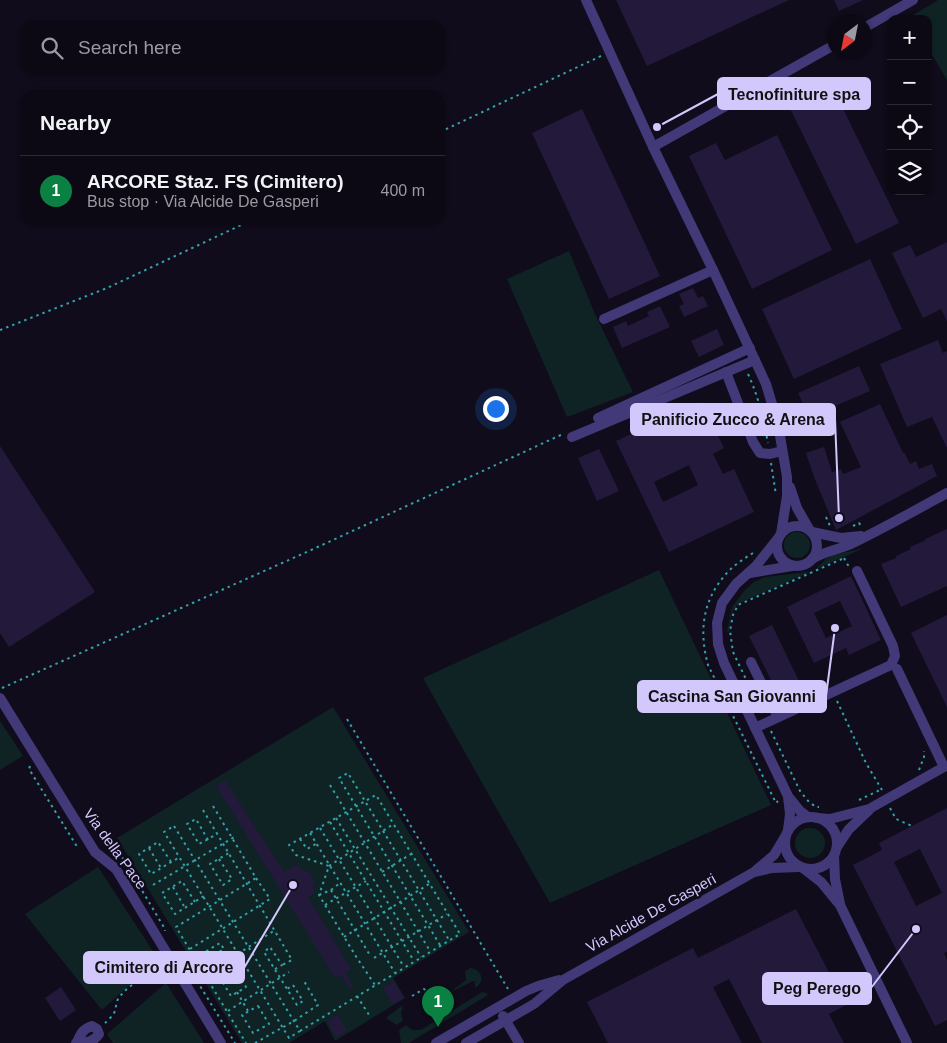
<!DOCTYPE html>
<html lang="en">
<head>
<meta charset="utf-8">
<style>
  :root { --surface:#0c0914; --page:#1a1722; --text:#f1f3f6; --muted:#9a9aa0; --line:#2c2a34; --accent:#0b8043 }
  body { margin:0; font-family:Helvetica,sans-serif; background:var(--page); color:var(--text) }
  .controls { position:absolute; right:15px; top:15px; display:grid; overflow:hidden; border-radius:10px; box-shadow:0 1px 4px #0004 }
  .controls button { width:45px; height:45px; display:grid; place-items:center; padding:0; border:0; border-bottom:1px solid var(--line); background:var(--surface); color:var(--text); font:25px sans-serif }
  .compass { position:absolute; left:827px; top:15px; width:45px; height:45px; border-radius:50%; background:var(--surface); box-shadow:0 1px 4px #0004; rotate:212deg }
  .you { position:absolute; left:495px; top:408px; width:18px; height:18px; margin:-12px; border:4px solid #fff; border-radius:50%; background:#1a73e8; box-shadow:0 0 0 8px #1a73e833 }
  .badge { display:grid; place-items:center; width:32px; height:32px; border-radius:50%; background:var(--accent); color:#fff; font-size:16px; font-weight:700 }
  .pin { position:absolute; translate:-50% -41px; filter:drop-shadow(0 1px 2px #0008) }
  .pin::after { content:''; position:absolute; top:26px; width:18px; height:15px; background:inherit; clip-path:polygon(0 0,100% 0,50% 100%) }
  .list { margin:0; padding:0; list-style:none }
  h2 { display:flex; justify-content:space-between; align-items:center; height:65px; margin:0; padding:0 20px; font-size:21px }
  h2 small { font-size:16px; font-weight:400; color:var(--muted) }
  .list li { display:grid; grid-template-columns:32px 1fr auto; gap:15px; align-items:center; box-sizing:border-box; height:70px; padding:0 20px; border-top:1px solid var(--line) }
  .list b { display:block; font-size:19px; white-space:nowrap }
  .list p { margin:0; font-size:16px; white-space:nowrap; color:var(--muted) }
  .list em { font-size:16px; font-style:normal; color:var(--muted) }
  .icon { flex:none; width:28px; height:28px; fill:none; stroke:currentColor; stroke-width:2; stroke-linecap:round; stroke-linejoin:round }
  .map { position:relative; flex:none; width:947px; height:1043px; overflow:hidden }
  .search { position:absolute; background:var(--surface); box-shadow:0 1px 4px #0004; left:20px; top:20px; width:425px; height:55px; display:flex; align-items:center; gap:12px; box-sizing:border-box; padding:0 18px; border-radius:15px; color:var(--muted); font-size:19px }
  .panel { position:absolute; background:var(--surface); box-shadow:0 1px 4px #0004; left:20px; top:90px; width:425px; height:135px; border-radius:15px }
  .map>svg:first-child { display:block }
  .green { fill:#0f2325 }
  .building { fill:#23193b; fill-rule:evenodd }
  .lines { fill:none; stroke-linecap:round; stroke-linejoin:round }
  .path { stroke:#32a2a7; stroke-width:2; stroke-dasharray:2.5 4; stroke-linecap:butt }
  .minor { stroke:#413978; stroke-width:10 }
  .labels { text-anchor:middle; stroke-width:5; stroke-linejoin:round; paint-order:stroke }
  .street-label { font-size:15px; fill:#d3c8fc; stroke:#100c1b }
  .leader { fill:none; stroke:#d3c8fc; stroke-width:2 }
  .callout-dot { fill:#d3c8fc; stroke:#100c1b; stroke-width:2 }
  .callout { fill:#d3c8fc; stroke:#d3c8fc; stroke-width:2 }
  .callout-label { font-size:16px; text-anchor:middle; font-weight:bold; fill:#111 }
</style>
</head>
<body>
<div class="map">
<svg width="947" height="1043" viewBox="0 0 947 1043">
  <rect width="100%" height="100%" fill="#100c1b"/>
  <!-- green -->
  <g class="green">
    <polygon points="938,0 947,0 947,80 928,48 928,19 911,19 910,17"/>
    <polygon points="569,251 595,314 633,392 567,417 507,279"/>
    <circle cx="797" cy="545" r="13"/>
    <path d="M864,548l-124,55c-10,7 -10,18 -11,29h-2l5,-25 13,-17 9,-8 11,-5 43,-5 8,-3 10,-10 8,-4z"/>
    <polygon points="659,570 771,805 550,903 423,678"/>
    <polygon points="333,707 469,932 393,978 405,998 335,1041 325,1021 289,1043 242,1043 117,838"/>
    <polygon points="0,721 23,756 0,770"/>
    <circle cx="810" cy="843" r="15"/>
    <polygon points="98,867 158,959 102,1010 25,914"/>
    <path d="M471,968c12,2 14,15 4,20v-7h-2l-20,10h-1l14,-11 -1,-9z"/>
    <polygon points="166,983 204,1043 113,1043 107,1034"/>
    <polygon points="482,992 486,993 488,995 409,1043 401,1043 399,1030 406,1025 412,1030 421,1030"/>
    <polygon points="403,1005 401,1013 403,1021 396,1025 391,1021 387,1019 387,1017"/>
  </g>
  <!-- building -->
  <g class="building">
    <polygon points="616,0 789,0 647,66"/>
    <polygon points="834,0 863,0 839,11"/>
    <polygon points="829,80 899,223 856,244 786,100"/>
    <polygon points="582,109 660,276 609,299 532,133"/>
    <polygon points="777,135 832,250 752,289 689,156 716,143 725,160"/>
    <polygon points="947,242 947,321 941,309 923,318 892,253 910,245 916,257"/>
    <polygon points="870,259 902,329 794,379 762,309"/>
    <polygon points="693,288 698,298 703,296 708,306 684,317 679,306 684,304 679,294"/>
    <polygon points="660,306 670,327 622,348 613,327 626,321 628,326 649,316 647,312"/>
    <polygon points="717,329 724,345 699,357 691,341"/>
    <polygon points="938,340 943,353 947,351 947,448 932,417 907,427 880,364"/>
    <polygon points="859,366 870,391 809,417 798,393"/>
    <path d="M702,402l22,46 -11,6 10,20 11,-5 20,43 -85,40 -53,-111zM689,465l9,20 -35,17 -9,-20z"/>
    <polygon points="880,404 903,453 904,452 910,464 916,461 919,469 932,464 937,476 836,530 814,477 806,453 824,447 832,472 841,469 843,474 861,467 840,422"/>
    <polygon points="0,446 95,592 9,647 0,633"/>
    <polygon points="599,449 619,491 597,501 578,458"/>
    <polygon points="947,529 947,586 901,607 881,564 896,558 896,556 911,549 910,547 926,540 925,539"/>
    <path d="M851,576l30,64 -32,15 -3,-7 -32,15 -27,-56zM840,601l12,25 -26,12 -12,-25z"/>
    <polygon points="947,615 947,707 911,633"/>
    <polygon points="772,625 799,681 777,692 749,636"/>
    <polygon points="225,780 284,872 298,864 302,870 309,871 315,880 312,886 315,892 308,897 351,969 346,972 353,989 351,990 340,975 335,978 216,786"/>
    <path d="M947,808v144l-3,1 3,7v60l-12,6 -82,-161 29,-15 -3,-7zM920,849l22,44 -26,13 -22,-44z"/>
    <polygon points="796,909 846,1005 829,1014 844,1043 762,1043 729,979 713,987 742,1043 608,1043 587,1002 693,948 698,958"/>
    <polygon points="394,981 404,998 393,1004 383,988"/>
    <polygon points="61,987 76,1010 60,1021 45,998"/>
    <polygon points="338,1015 347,1031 336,1037 327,1021"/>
  </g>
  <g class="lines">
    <!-- path -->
    <g class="path">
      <polyline points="440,132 601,56"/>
      <polyline points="0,330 107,288 252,220"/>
      <path d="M748,374c11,24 15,44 20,69"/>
      <polyline points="771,463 776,495"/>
      <polyline points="826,517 830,526"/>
      <polyline points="853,526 859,523 861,526"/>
      <path d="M753,553c-10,6 -20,13 -27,21 -24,27 -27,58 -18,91l68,138 2,-2"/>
      <polyline points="844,558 849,567"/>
      <polyline points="2,688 309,551 563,434"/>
      <polyline points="837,701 866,763 882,790"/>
      <polyline points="762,713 733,652 730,631 733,615 738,605 842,559"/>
      <polyline points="347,719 508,989"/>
      <polyline points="771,731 800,791 809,802 816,807 819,807"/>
      <polyline points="30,766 29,769 76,845 78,844"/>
      <polyline points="919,770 924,757 924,751"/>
      <polyline points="330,785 430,951"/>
      <polyline points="859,800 882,789"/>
      <polyline points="213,806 256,878 176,927 246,1043"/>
      <polyline points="890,808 896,819 912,826"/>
      <polyline points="203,810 292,960 282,965"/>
      <polyline points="336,818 421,957"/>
      <polyline points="330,822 414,961"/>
      <polygon points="174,826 300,1031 289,1038 164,832"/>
      <polyline points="320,828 404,967"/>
      <polyline points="310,833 395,973"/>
      <polyline points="300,839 307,849 316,844"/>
      <polyline points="208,840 196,819 187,824 199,844 217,834"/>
      <polyline points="106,847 122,857 165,929 165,931"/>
      <polyline points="149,848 161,868"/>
      <polyline points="219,859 232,879 223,885 210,864 229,853"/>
      <polyline points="171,862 158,842 139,854 151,874 180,857"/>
      <polyline points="329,866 392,825"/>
      <polyline points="382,872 411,854"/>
      <polyline points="153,885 236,836"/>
      <polyline points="173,887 185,908"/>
      <polyline points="331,890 340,883"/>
      <polyline points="319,895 331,890 371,957"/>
      <polyline points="195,902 182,881 162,893 175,914 204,896"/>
      <polyline points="325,905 366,881"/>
      <polyline points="344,937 429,884"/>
      <polyline points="440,945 339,778 348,773 449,940"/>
      <polyline points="190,949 270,899 256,878"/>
      <polyline points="195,958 220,943 224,949 207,959 203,953"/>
      <polyline points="374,958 447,914"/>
      <polyline points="222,965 228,973"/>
      <polygon points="235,969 246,987 231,996 220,978"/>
      <polyline points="275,969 282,965 270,947 264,952 297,1005 303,1001 293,985 287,989"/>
      <polyline points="205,975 275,930"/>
      <polyline points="197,981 235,1043"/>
      <polyline points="237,992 248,1011"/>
      <polyline points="357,996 371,1018"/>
      <polyline points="412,996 424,989 452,1006"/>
      <polygon points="258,1006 269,1024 253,1033 242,1015"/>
      <polyline points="228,1011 289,972"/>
      <path d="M105,1023c3,-3 8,-7 10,-12 1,-4 1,-8 3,-12 11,-16 30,-23 45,-33"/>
      <polyline points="300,1031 460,934 376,795 289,845 296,855 329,866 319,895 355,955 375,985"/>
      <polyline points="255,1043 294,1021 318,1005 304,981"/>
    </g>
    <!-- minor -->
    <g class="minor">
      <polyline points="586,0 653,147 713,270 766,384 778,424 787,477 787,496 781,534"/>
      <polyline points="864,28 913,0"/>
      <polyline points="653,147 834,45"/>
      <polyline points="604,319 713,270"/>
      <polyline points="726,372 753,442 760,453 770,454 782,451"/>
      <polyline points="598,418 750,348"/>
      <polyline points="572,437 755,360"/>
      <polyline points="790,487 797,508 809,529"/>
      <circle cx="797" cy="546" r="20"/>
      <polyline points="812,532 841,538 861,536"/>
      <polyline points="779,537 756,566 736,584 722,603 717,623 718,644 724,663 788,796 800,811 808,817"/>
      <path d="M812,559c13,-8 26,-9 39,-15 33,-16 65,-34 96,-51"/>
      <polyline points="750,573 792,566"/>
      <polyline points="751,662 778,717"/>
      <polyline points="0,698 95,852 116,869 221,1043"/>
      <polyline points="755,728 891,665 895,656 893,646 857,571"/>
      <circle cx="811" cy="843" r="26"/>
      <polyline points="817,818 830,819 869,809 944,767 897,669"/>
      <polyline points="788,830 790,814 788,797"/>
      <polyline points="837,847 849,829 869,810"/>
      <polyline points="834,856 835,879 840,904"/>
      <polyline points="803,868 821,882 840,905 907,1043"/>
      <polyline points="755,872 772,868 799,867"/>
      <polyline points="503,1016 519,1043"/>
      <path d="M76,1043c10,-1 17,0 23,-9l-2,-5 -5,-3c-9,3 -12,8 -15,17"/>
      <polyline points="436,1043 526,991 538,986 559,980"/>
      <polyline points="466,1043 534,1004 563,980 754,872 774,855 786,835"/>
    </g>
  </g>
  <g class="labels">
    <!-- street labels -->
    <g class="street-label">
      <text transform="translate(115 849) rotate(54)" y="5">Via della Pace</text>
      <text transform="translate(651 913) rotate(-29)" y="5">Via Alcide De Gasperi</text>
    </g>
  </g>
  <!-- callouts -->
  <path class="leader" d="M657 127L718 94M839 518L835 419M835 628L826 696M293 885L244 968M916 929L871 988"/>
  <g class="callout-dot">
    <circle cx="657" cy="127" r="5"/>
    <circle cx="839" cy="518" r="5"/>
    <circle cx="835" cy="628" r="5"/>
    <circle cx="293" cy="885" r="5"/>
    <circle cx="916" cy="929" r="5"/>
  </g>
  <g class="callout">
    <rect x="718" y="78" width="152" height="31" rx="5"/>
    <rect x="631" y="404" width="204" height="31" rx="5"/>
    <rect x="638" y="681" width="188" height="31" rx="5"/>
    <rect x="84" y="952" width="160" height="31" rx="5"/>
    <rect x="763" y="973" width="108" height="31" rx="5"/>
  </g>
  <g class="callout-label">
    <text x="794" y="100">Tecnofiniture spa</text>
    <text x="733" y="425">Panificio Zucco &amp; Arena</text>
    <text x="732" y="702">Cascina San Giovanni</text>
    <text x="164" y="973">Cimitero di Arcore</text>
    <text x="817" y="994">Peg Perego</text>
  </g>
</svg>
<div class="controls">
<button>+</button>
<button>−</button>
<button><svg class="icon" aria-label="locate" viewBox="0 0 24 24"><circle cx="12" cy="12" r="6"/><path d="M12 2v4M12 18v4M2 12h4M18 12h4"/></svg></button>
<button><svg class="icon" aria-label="layers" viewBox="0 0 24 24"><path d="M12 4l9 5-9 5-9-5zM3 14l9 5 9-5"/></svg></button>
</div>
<svg class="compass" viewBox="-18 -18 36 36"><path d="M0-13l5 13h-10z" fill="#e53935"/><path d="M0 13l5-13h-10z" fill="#9a9aa0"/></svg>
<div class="you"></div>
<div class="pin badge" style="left:438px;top:1027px">1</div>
<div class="search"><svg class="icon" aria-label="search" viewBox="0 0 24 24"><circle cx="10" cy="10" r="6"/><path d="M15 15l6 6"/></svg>Search here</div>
<section class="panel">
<h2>Nearby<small></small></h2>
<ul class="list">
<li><span class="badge">1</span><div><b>ARCORE Staz. FS (Cimitero)</b><p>Bus stop · Via Alcide De Gasperi</p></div><em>400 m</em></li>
</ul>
</section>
</div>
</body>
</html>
